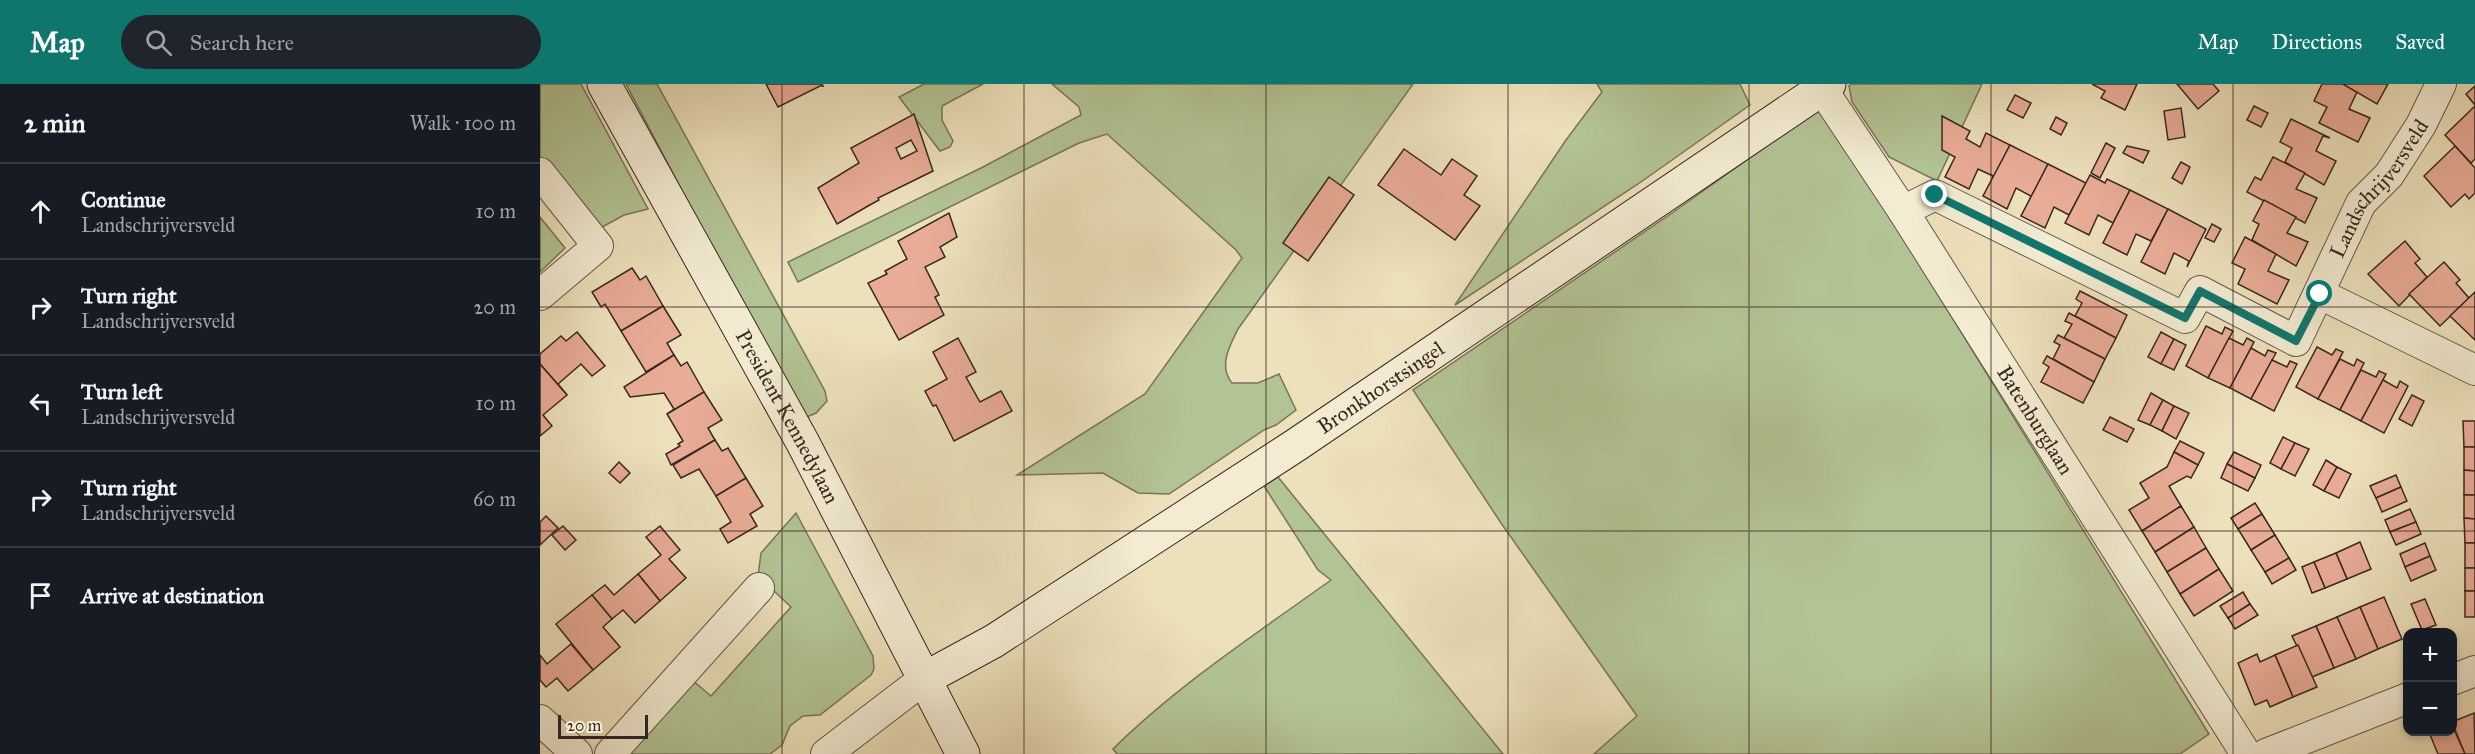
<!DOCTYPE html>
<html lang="en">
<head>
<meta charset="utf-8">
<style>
  :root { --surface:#171b24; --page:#20242c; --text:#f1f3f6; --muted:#9ea1a6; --line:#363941; --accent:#0f766e }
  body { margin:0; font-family:"IM FELL Great Primer",serif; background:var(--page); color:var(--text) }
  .controls { position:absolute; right:18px; bottom:18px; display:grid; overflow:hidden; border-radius:12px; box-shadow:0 3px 9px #0003 }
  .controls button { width:54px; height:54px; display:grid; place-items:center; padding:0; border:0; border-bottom:2px solid var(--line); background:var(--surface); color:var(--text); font:30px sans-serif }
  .scale { position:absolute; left:18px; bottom:15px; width:90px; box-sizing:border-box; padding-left:6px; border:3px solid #382721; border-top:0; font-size:16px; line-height:21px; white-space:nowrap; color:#382721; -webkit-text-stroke:4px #f3ecd3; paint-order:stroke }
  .stop { position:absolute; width:18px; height:18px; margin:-14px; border:4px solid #0f766e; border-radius:50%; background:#fff }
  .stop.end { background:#0f766e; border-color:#fff; box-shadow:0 2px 6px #0008 }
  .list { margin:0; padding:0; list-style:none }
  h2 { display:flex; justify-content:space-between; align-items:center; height:78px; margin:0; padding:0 24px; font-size:26px }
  h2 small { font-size:20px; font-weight:400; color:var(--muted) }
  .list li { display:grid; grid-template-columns:39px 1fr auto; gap:18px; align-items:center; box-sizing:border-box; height:96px; padding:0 24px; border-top:2px solid var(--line) }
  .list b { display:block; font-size:22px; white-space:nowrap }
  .list p { margin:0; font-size:20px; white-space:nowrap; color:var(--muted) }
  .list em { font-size:20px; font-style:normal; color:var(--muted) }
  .icon { flex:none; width:33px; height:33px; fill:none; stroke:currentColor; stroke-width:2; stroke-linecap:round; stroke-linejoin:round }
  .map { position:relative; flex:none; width:1935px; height:670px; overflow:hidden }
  header { display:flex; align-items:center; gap:36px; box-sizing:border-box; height:84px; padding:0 30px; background:var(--accent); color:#fff }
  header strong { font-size:28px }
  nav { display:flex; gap:33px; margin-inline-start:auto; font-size:21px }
  .search { width:420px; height:54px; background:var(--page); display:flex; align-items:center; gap:15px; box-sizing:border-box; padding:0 21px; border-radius:33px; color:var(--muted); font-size:22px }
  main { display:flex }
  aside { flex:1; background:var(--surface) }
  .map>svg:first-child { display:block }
  .green { fill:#b3c494; stroke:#76765a; stroke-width:1.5 }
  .building { fill:#e9ac96; stroke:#382721; stroke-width:1.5; fill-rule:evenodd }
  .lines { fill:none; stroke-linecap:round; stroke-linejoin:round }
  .street-casing { stroke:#655648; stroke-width:32 }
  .secondary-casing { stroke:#382721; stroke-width:35 }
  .street { stroke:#f3ecd3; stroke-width:30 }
  .secondary { stroke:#f3ecd3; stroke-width:33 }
  .route { stroke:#0f766e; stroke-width:8 }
  .grid { fill:none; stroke:#382721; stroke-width:1.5; stroke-opacity:0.55 }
  .labels { text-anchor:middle; stroke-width:6; stroke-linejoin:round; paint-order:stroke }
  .street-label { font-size:21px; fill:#382721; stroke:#f3ecd3 }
</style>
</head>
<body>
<header>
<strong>Map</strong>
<div class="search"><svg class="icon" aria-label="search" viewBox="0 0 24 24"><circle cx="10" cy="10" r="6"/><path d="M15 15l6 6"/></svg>Search here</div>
<nav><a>Map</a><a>Directions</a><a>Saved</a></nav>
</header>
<main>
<aside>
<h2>2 min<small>Walk · 100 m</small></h2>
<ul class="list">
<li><svg class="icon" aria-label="ahead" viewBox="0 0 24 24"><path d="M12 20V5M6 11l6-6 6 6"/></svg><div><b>Continue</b><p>Landschrijversveld</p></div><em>10 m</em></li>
<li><svg class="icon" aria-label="right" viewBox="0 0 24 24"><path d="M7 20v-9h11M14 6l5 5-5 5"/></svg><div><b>Turn right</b><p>Landschrijversveld</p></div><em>20 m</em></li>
<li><svg class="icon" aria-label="left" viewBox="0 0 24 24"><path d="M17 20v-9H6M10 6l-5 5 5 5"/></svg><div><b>Turn left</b><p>Landschrijversveld</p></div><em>10 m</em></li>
<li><svg class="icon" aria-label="right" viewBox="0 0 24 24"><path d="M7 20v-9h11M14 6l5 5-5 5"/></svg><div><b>Turn right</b><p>Landschrijversveld</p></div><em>60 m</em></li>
<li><svg class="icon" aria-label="arrive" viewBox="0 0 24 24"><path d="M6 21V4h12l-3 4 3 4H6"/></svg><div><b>Arrive at destination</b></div></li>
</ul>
</aside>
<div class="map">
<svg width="1935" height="670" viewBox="0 0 1935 670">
  <rect width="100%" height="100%" fill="#ede1bb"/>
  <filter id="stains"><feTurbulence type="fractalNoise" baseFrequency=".00333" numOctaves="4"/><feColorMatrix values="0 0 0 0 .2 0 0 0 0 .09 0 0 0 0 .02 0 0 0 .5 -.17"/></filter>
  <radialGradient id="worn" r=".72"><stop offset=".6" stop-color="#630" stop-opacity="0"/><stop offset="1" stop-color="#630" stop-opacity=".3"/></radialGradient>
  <!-- green -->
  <g class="green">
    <polygon points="0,0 41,0 108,125 84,131 57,146 0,75"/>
    <polygon points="86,0 117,0 285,307 287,317 276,329 262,335"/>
    <polygon points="384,0 443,0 402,22 402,36 413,57 410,63 400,67 359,13"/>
    <path d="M512,0h361l-175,245c-8,16 -20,37 -6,54h26l21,-9 17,36 -20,15 -12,5 -95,64 -31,-1 -35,-20 -86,2 128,-81 97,-136 -6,-8 -129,-116 -28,9 -281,139 -10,-20 193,-94 100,-53 -2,-8z"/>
    <polygon points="1057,0 1200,0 1210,21 1098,100 915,221 1026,56 1062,8"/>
    <polygon points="1312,0 1442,0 1397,97 1349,73 1312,18 1309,2"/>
    <polygon points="1277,26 1284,26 1669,650 1640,670 1054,670 1097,632 961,439 873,306 1135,127"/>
    <polygon points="0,133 25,164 0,188"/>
    <path d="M738,393l225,277h-386l-4,-5c65,-64 144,-116 218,-169l-13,-10 -54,-84z"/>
    <polygon points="256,429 333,572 334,585 331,591 280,631 263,632 250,642 242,661 230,670 86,670 151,595 171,612 251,523 218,492 221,469"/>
  </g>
  <!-- building -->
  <g class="building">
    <polygon points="226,0 282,0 283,2 280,2 238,23"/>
    <polygon points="1552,0 1597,0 1585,26 1561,14 1565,7"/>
    <polygon points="1637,0 1673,0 1679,7 1658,25"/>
    <polygon points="1782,0 1803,0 1817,8 1809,25 1830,34 1818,58 1779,39 1787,23 1774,17"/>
    <polygon points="1803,0 1848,0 1837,20"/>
    <polygon points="1935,2 1935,21 1926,10"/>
    <polygon points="1475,11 1491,19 1483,34 1467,26"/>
    <polygon points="1714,22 1728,29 1721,43 1707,36"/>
    <polygon points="1935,22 1935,75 1931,79 1905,51"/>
    <polygon points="1641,24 1645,53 1628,56 1624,27"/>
    <path d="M374,30l19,57 -55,27 1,2 -11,6 -31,18 -19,-36 41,-25 -8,-15zM371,56l6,11 -16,8 -5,-11z"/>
    <polygon points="1402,32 1430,47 1426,55 1440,63 1446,49 1470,61 1451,99 1453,92 1438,85 1429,105 1405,93 1415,73 1402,66"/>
    <polygon points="1516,33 1527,39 1521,51 1510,45"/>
    <polygon points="1751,35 1790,54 1783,52 1776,67 1796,77 1784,101 1745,78 1752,64 1740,58"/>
    <polygon points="1566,59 1575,64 1560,94 1551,89"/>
    <polygon points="1470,61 1508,80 1489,118 1491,112 1476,104 1467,125 1443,112"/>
    <polygon points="1587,62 1609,67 1603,79 1583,69"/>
    <polygon points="1915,62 1935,84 1935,109 1929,115 1925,110 1911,123 1884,92"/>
    <polygon points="864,65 901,91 912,75 937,92 924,111 940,122 915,156 838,101"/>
    <polygon points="1733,73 1765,89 1756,105 1777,114 1765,139 1707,108 1715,93 1721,96"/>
    <polygon points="1641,78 1650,83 1642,100 1632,94"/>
    <polygon points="1508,80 1546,99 1529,131 1514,123 1505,144 1481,132"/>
    <polygon points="1550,91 1565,99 1567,95 1590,106 1573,139 1558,131 1549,151 1525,139"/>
    <polygon points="789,93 814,111 768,177 743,159"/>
    <polygon points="1590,106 1628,125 1611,157 1596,150 1587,171 1563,159"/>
    <polygon points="1724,116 1756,133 1747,149 1768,158 1756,182 1712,156 1719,140 1713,137"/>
    <polygon points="1628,125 1666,145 1647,183 1649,177 1634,169 1625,190 1601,178"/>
    <polygon points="409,129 417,153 400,163 405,173 385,183 399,211 395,213 404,231 359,256 328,199 347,190 345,187 367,175 358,157"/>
    <polygon points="1672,140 1681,145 1674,158 1665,154"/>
    <polygon points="1705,153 1736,170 1728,187 1749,196 1737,220 1698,200 1705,185 1692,179"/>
    <polygon points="1865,157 1880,175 1875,179 1887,193 1859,222 1828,190"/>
    <polygon points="1904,178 1920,196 1916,199 1929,214 1900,242 1869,210"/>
    <polygon points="92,184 100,196 106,192 123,222 81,247 65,220 61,223 52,208"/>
    <polygon points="1540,207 1587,231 1576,254 1535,232 1542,219 1536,215"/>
    <polygon points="1935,208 1935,256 1910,232"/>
    <polygon points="123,222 141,251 127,259 134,271 106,288 81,247"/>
    <polygon points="1529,229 1576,254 1565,275 1524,254 1532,240 1525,237"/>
    <polygon points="1666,242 1682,250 1685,243 1693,247 1668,294 1646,282"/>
    <polygon points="37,248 65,282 52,292 41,280 18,300 27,311 0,280 0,270 21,252 26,257"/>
    <polygon points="1621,248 1634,255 1621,280 1608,273"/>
    <polygon points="1518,251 1565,275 1554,298 1513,275 1520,261 1514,258"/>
    <polygon points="418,254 436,288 426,293 440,318 461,307 472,327 414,357 396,321 393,322 385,307 407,295 393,268"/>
    <polygon points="1689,254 1703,261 1707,254 1714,258 1690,304 1668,294"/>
    <polygon points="1634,255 1646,261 1634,286 1621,280"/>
    <polygon points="1777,263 1792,271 1796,265 1803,268 1778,315 1756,303"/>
    <polygon points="1711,264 1725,272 1728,266 1736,269 1711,315 1690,304"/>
    <polygon points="134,271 141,282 147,278 164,308 127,330 134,325 124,309 90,313 84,303"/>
    <polygon points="1507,272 1554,298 1543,319 1501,298 1509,283 1503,279"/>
    <polygon points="1800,275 1814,282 1817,275 1824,279 1800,326 1778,315"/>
    <polygon points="1732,276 1747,283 1750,277 1757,280 1734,327 1711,315"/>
    <polygon points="0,280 27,311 3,331 12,342 0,352"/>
    <polygon points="1821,286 1836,293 1839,287 1846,290 1821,337 1800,326"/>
    <polygon points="1843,296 1857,304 1860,297 1868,302 1844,349 1821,337"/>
    <polygon points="164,308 182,336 168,344 175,356 131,381 126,370 140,362 138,360 143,357 127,330"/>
    <polygon points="1611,309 1623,316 1610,341 1598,336"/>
    <polygon points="1872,311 1884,317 1872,342 1859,335"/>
    <polygon points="1623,316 1634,322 1622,347 1610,341"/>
    <polygon points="1634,322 1649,329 1636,355 1622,347"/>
    <polygon points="1570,333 1594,345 1587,358 1563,346"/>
    <polygon points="1923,337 1935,337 1935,363 1924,363"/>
    <polygon points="1743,353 1755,359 1741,385 1730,379"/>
    <polygon points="175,356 182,367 188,364 206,394 176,412 159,385 141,394 133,381"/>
    <polygon points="1640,357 1664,369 1658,381 1634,368"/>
    <polygon points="1755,359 1769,365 1755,392 1741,385"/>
    <polygon points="1924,363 1935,363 1935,387 1924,386"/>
    <polygon points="1634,368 1658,381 1651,394 1647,392 1629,402 1641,422 1602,447 1589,426 1609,414 1600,399 1627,383"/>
    <polygon points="1694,368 1721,381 1715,394 1687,380"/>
    <polygon points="1786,376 1797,383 1784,407 1773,401"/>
    <polygon points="79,378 90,389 80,399 69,389"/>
    <polygon points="1687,380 1715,394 1708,407 1681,394"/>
    <polygon points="1797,383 1811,390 1799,414 1784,407"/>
    <polygon points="1924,386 1935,387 1935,411 1924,411"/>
    <polygon points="1856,391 1861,403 1836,414 1830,402"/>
    <polygon points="206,394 223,422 210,430 217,442 188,459 180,445 191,438 176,412"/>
    <polygon points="1861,403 1867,417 1842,428 1836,414"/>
    <polygon points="1924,411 1935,411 1935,435 1924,434"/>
    <polygon points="1715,419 1722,430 1698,445 1691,434"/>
    <polygon points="1641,422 1654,443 1615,468 1602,447"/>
    <polygon points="1870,425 1876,438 1850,448 1845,436"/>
    <polygon points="1722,430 1735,451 1711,466 1698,445"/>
    <polygon points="6,432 18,444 0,461 0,438"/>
    <polygon points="1924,434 1935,435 1935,459 1925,459"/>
    <polygon points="1876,438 1881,450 1856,461 1850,448"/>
    <polygon points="23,442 36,456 25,466 12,451"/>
    <polygon points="120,442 140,466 129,475 146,494 120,517 98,490 121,471 106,453"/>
    <polygon points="1654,443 1666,464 1627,488 1615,468"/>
    <polygon points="1735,451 1749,474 1725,488 1711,466"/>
    <polygon points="1820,458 1831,485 1807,495 1796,469"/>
    <polygon points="1885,459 1890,472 1865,483 1860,470"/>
    <rect x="1925" y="459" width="10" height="25"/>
    <polygon points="1666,464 1679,485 1640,510 1627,488"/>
    <polygon points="1796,469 1807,495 1785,504 1774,478"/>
    <polygon points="1890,472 1896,486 1871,497 1865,483"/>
    <polygon points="1749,474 1756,486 1732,500 1725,488"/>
    <polygon points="1774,478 1785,504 1772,509 1762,483"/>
    <rect x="1925" y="484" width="10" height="23"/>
    <polygon points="1679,485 1693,507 1654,532 1640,510"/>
    <polygon points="98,490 120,517 95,539 83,526 72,535 52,511 65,501 74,511"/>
    <rect x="1925" y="507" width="10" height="26"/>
    <polygon points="1703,508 1710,520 1688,534 1680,522"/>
    <polygon points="52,511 72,535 63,543 80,563 53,586 16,540"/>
    <polygon points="1844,513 1862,555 1838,565 1820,523"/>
    <polygon points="1885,515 1896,541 1882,546 1871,520"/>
    <polygon points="1710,520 1718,531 1695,545 1688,534"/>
    <polygon points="1820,523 1838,565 1816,575 1797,533"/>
    <polygon points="1797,533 1816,575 1794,584 1776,542"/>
    <polygon points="1776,542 1794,584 1772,593 1752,552"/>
    <polygon points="31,560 53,586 28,607 17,594 6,603 0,596 0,571 7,580"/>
    <polygon points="1758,561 1777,603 1753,613 1735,571"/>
    <polygon points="1717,570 1720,578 1735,571 1753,613 1730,623 1727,616 1715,621 1698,579"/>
    <polygon points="1934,629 1935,670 1925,670 1912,638"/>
    <polygon points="1912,641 1925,670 1898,670 1889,648 1912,648"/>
  </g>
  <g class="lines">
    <defs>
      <g id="street">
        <path id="s1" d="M1282,5l81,122 343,543"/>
        <polyline points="0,89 58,162 0,211"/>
        <path id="s2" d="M1363,127l32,-16 250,123 15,-27 96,50 65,-138 28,-28 32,-50 20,-41"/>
        <polyline points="1780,210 1935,286"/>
        <polyline points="1912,596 1935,587"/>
        <polyline points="0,636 37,670"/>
        <polyline points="70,670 219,504"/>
        <polyline points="286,670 384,595"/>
        <polyline points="1726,670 1868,614"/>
      </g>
      <g id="secondary">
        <path id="s3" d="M64,0l199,359 160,311"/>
        <path id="s4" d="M384,595l70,-38 302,-196 533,-361"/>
      </g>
    </defs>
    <!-- street casing -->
    <use href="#street" class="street-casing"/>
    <!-- secondary casing -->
    <use href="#secondary" class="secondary-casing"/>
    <!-- street -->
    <use href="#street" class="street"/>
    <!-- secondary -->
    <use href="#secondary" class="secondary"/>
  </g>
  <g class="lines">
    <!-- route -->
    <polyline class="route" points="1395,111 1645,234 1660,207 1756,257 1780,210"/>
  </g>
  <!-- grid -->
  <path class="grid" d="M242,0v670M484,0v670M726,0v670M968,0v670M1209,0v670M1451,0v670M1693,0v670M0,223h1935M0,447h1935"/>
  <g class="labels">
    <!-- street labels -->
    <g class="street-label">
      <text dy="7" stroke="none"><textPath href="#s2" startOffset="628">Landschrijversveld</textPath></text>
      <text dy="7" stroke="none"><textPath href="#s4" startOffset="542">Bronkhorstsingel</textPath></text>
      <text dy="7" stroke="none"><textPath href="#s3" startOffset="380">President Kennedylaan</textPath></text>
      <text dy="7" stroke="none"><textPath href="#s1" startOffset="394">Batenburglaan</textPath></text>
    </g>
  </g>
  <rect width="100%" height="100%" filter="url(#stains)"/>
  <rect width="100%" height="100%" fill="url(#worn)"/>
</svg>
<div class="controls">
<button>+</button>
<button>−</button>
</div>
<div class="scale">20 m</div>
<div class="stop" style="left:1780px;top:210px"></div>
<div class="stop end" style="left:1395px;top:111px"></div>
</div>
</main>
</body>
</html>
